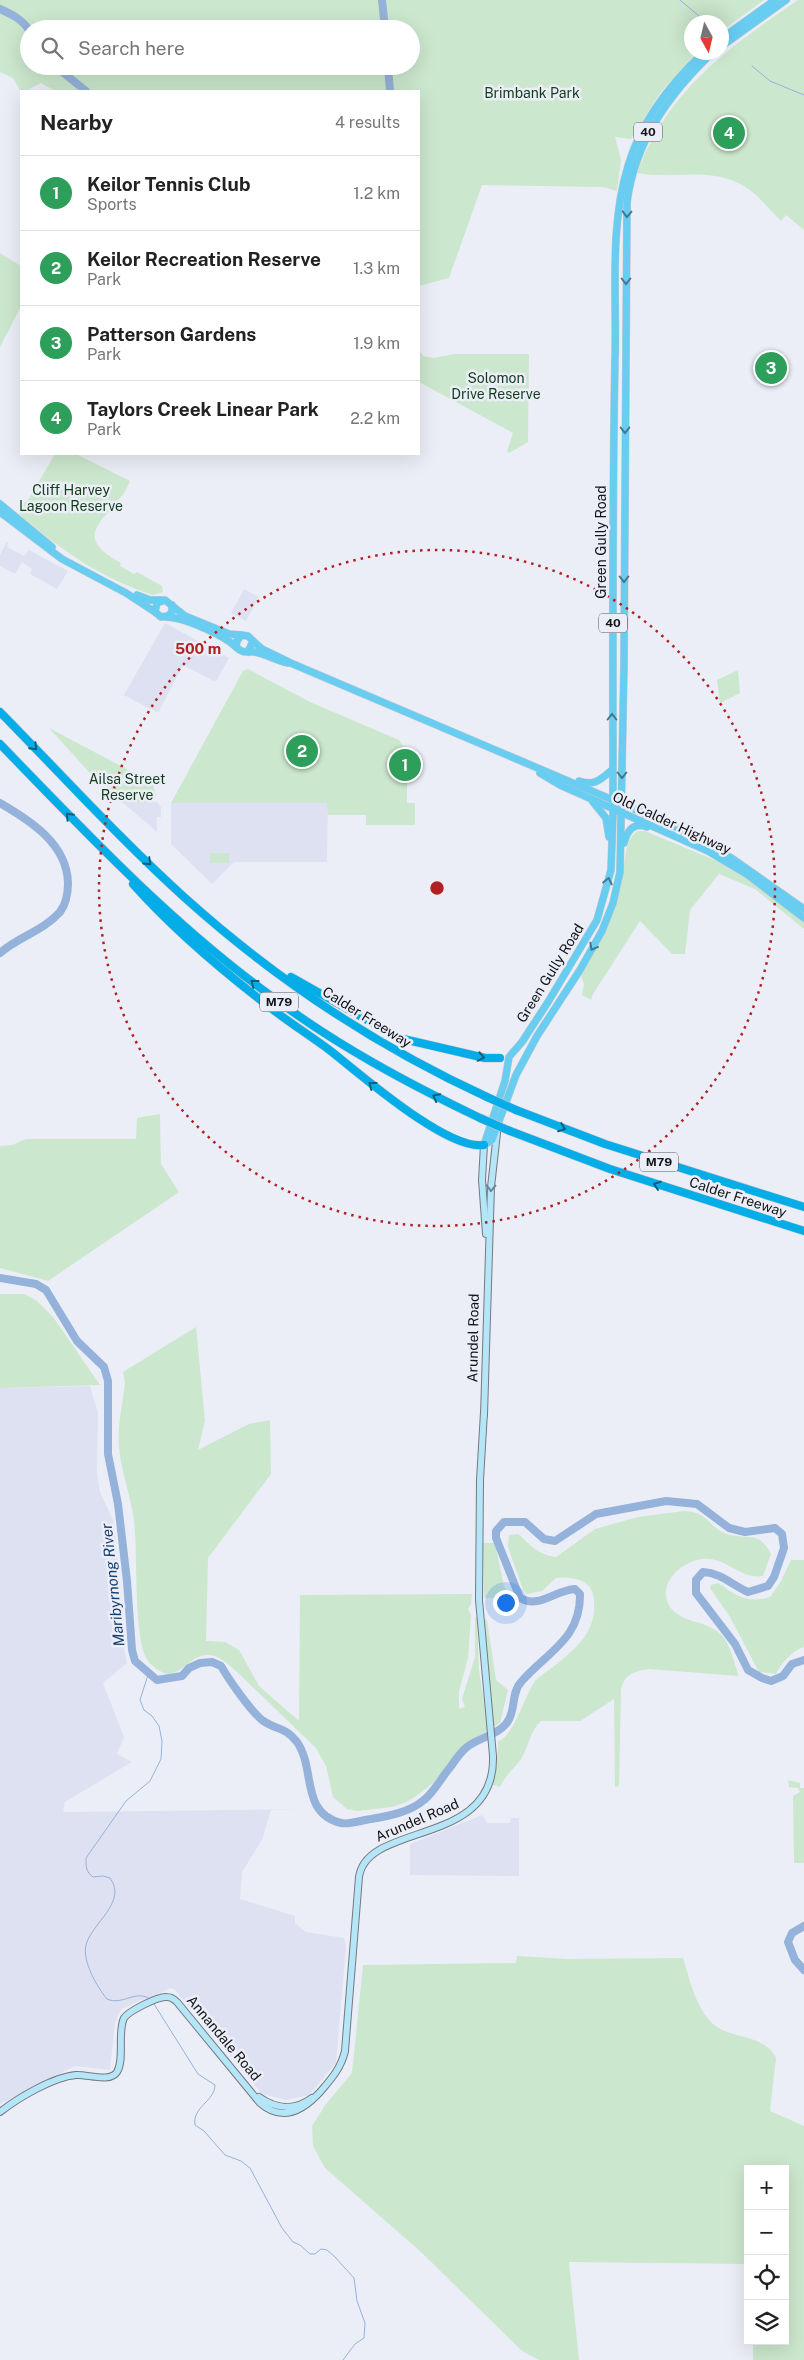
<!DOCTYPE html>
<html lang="en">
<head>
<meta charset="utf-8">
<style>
  :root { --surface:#fff; --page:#f6f6f6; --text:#222; --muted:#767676; --line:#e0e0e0; --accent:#d93025 }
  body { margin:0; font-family:"Public Sans",sans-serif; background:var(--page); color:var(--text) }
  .controls { position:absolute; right:15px; bottom:15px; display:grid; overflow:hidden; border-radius:0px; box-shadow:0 5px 20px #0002 }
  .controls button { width:45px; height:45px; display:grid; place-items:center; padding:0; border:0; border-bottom:1px solid var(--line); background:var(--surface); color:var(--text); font:25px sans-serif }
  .compass { position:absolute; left:684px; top:15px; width:45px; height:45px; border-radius:50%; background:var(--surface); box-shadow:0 5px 20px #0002; rotate:172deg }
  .you { position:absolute; left:505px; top:1602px; width:18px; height:18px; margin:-12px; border:4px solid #fff; border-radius:50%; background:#1a73e8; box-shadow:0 0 0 8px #1a73e833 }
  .badge { display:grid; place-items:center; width:32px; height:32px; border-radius:50%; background:var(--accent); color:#fff; font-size:16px; font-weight:700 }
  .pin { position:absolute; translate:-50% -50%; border:2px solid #fff; box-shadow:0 1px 5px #0006 }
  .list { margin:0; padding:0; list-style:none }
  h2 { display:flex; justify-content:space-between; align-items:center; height:65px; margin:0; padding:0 20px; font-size:21px }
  h2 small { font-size:16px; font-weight:400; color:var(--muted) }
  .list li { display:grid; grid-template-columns:32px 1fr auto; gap:15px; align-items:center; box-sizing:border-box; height:75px; padding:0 20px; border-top:1px solid var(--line) }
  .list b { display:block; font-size:19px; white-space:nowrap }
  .list p { margin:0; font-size:16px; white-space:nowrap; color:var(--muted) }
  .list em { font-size:16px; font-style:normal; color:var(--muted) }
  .icon { flex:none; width:28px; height:28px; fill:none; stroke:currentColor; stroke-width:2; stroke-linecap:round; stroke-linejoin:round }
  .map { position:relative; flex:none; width:804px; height:2360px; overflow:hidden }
  .search { position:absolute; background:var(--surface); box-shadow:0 5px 20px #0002; left:20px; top:20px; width:400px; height:55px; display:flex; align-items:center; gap:12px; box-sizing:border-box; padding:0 18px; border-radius:28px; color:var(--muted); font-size:19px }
  .panel { position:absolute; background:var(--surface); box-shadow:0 5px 20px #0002; left:20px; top:90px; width:400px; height:365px; border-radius:0px }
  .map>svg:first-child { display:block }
  .built { fill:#dee1f1 }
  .green { fill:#cbe7cd; fill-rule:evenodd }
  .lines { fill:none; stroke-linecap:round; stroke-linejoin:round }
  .stream { stroke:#95b2da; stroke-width:1 }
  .river { stroke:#95b2da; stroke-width:8 }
  .secondary-casing { stroke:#777880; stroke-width:8 }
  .primary-casing { stroke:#cbcbcc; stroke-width:8 }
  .highway-casing { stroke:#cbcbcc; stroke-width:9 }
  .secondary { stroke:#b4e6f8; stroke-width:6 }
  .primary { stroke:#68cdf1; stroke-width:7 }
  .highway { stroke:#04ace8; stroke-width:8 }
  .highway-bridge-casing { stroke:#cbcbcc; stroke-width:9; stroke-linecap:butt }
  .highway-bridge { stroke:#04ace8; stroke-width:8 }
  .oneway { stroke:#42798e }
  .oneway2 { stroke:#0c607f }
  .oneway3 { stroke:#6c8792 }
  .ring { fill:none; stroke:#b12022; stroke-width:2.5; stroke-dasharray:2.5 5 }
  .labels { text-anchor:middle; stroke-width:5; stroke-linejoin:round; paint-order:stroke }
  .shield { fill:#eceef7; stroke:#54555a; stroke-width:1 }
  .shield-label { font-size:12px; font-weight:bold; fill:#131316 }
  .park-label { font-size:14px; fill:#103c1a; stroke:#eceef7 }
  .street-label { font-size:14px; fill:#131316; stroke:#eceef7 }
  .water-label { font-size:15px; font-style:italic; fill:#163d6e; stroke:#eceef7 }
  .centre { fill:#b12022; stroke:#eceef7; stroke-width:2.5 }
  .ring-label { font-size:15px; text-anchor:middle; font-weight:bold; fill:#b12022; stroke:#eceef7; stroke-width:5; stroke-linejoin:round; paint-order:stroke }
</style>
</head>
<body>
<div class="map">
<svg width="804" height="2360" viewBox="0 0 804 2360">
  <rect width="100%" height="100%" fill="#eceef7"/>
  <!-- built -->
  <g class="built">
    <polygon points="4,541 8,543 7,547 24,556 29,550 68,571 57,589 30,574 32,569 22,562 15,574 0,566 0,555 6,543"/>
    <polygon points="244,589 259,597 246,621 231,613"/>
    <polygon points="165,623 229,658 217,680 214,681 183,665 158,713 124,695"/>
    <polygon points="122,802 157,802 161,807 161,817 157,817 157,832"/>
    <polygon points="171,803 328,803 327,862 234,862 212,884 171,844"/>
    <polygon points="90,1386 98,1413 97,1472 100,1492 113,1520 116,1541 122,1637 127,1663 103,1683 124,1737 117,1754 132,1762 65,1802 63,1812 312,1809 271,1810 262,1840 242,1872 240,1899 295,1916 295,1923 306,1932 344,1938 346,1947 336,2063 309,2095 286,2100 262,2094 174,1989 170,1988 149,1999 141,2000 122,2009 119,2013 115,2023 110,2070 75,2066 0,2104 0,1388"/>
    <polygon points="482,1815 487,1823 510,1823 511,1818 519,1818 519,1876 410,1875 410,1844"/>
  </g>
  <!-- green -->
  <g class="green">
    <path d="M0,0h764l-42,31v-9h-30v30l4,1 -36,40 -29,46 -16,-2 6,23 -4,31 -15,-4 -120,-2 -33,93 -30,8v-195h-364l-14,-8 -15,8 -5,1 -8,-14 -13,-6zM29,29h382v37h-382z"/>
    <path d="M798,0h6v230l-18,-15 -5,6c-11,-11 -22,-25 -34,-33 -35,-23 -72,-8 -110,-15 30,-82 92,-126 161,-173z"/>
    <polygon points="0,253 21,266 21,306 0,347"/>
    <polygon points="419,350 423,356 433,358 454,354 529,354 528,442 509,453 507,451 513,433 419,382"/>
    <polygon points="763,354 781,354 780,377 761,377"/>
    <path d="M55,454h21l54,27c-13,35 -67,51 -9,82l-1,3 14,8 3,-2 25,14 1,6 -10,3c-51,-16 -94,-46 -134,-81l4,-12h4z"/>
    <polygon points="248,669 310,702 399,740 412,762 407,774 407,803 415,803 415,825 366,825 366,815 328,815 327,803 171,803 243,671"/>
    <polygon points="738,670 740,693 720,703 717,680"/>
    <polygon points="49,728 153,783 156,797 150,802 122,803 99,783"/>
    <path d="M637,831h8l74,31 29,18 56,41v8l-49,-40 -36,-15 -29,36 -5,44h-13l-32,-33 -47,73 -2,6 -9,-5 2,-11 -3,-8c22,-37 36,-67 43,-110 2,-14 2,-26 13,-35z"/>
    <rect x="210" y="853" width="19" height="10"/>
    <polygon points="160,1114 161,1164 179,1192 48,1281 0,1268 0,1146 12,1145 26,1139 136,1139 137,1118"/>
    <polygon points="0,1294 25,1294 37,1301 53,1317 100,1385 0,1388"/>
    <path d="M196,1327l9,94 -7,29 51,-26 21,-4 1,54 -63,84 -2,83 19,1 14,8 20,36 40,35 1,-126 172,-1 -1,10 -3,5 3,6 -3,43 -9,33v18l6,-2 -3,-8 13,-42v-39l2,-1 2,53 6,39 7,-3 -9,-87 4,1 9,60 12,10 -8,33 -38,23 -29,37 -14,11 -12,8 -15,5 -35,4 -10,-2 -14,-12 -7,-31 -10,-18 -80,-77c-6,-5 -14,-13 -22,-15 -24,-7 -35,28 -54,15 -4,-2 -9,-6 -12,-10 -16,-24 -9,-114 -15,-147 -4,-22 -12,-45 -14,-67 -2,-21 4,-44 6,-65l-2,-10z"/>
    <path d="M684,1511c24,1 22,13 40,22 11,5 24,2 34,6 6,3 10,9 13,15l-8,22c-23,4 -37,-20 -61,-17 -18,2 -42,21 -35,42 9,24 41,17 56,36 8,9 11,27 16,39l-90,-7c-14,2 -24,5 -28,20l-2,97 -4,1 -1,-88 -34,22h-39c-11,10 -12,25 -20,38 -7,10 -15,15 -21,28l-7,-2 4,-25 1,-19c15,-3 26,-44 37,-60 5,-5 12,-10 18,-14 24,-19 47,-38 40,-72 -3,-17 -23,-18 -37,-17l-14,13 -15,3 -4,-4 -15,-43 1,-12 9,-1c13,11 20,21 38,23l39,-28 43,-12z"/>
    <polygon points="483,1543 495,1543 504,1586 511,1598 484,1598"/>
    <path d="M791,1560h13v87c-12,4 -23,16 -28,27l-17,-2 -29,-55 -20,-29 1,-3 7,-2c18,12 28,21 52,14l10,-14z"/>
    <polygon points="788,1780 800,1783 800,1788 804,1788 804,1863 794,1863 793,1796 800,1792 798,1788 789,1787"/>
    <path d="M517,1956l51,3 115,-1c7,22 12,48 29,65 18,17 52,10 64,35l-6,53 34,15v234h-51v-19h32v-172h-37v95l-179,-2 10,98h-40l-17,-9 -101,-99 -96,-84 -12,-22 -1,-20 14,-22 26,-31 11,-108 153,-2z"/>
  </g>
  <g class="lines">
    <!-- stream -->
    <g class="stream">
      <polyline points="680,0 706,22"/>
      <polyline points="752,66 770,81 804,95"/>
      <path d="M148,1675l-8,25 4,10 8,6 7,10 3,15 -1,18 -11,22 -24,20 -40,57c0,9 0,14 7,19l10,-1 7,2c18,24 -19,46 -24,67 -4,16 11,42 21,54 15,7 29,-10 43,0"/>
      <path d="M154,2004l44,70 17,11c0,16 -23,22 -20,40l9,6 21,24 16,6 9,7 32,60 11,14 7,3 10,9h5l6,-5 6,1 8,7 19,21 3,23 8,22 -1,15 -9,6 -12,16"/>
    </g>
    <!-- river -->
    <g class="river">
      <polyline points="382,0 385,29"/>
      <path d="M0,9c11,5 22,10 29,21"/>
      <polyline points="55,66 86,91"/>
      <polyline points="388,66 390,91"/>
      <path d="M0,803c31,18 67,41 68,80 0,11 -2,21 -8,29 -17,19 -42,25 -60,41"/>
      <path d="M0,1278l36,6 10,6 31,51 27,26 4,14v73l10,50 9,77 5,69 3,11 22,19 25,-4 7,-8 11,-5 12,-1 9,4c8,14 29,44 41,54 13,10 23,6 35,22 19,27 3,71 44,81 8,2 21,-3 30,-4 18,-3 39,-7 53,-19 9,-7 16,-20 24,-30 6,-7 11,-17 19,-23 11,-9 34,-13 41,-26 8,-12 3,-28 13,-39 26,-30 60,-43 59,-88l-5,-5c-20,1 -35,20 -55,9l-24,-60v-7l8,-9h21l19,17 11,2 41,-27 70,-13 31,3 32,24 16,4 30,-4 7,6 2,14 -10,29 -6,9 -20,6c-16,-7 -27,-19 -45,-20l-7,8v13l39,51 13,26 14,8 9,3 12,-5 9,-12 12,-4"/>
      <polyline points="804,1926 792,1933 788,1942 795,1960 804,1970"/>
    </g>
    <defs>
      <g id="secondary">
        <polyline points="484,1145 482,1180 486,1234"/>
        <polyline points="484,1415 491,1187 497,1133"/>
        <path d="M259,2097c17,12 36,14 53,1"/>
        <path d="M0,2112c18,-14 53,-35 76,-37 11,-1 34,8 41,-3 8,-13 0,-39 7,-54 5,-7 34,-22 43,-21 4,0 7,2 10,5l83,101c23,20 44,7 61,-12 11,-13 20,-23 24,-40l14,-174c8,-56 137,-29 134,-121l-14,-156 1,-120 4,-68"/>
      </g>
      <g id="primary">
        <polyline points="722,38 775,0"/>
        <polyline points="722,46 786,0"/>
        <polyline points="0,504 52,547"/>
        <polyline points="0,512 62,559 126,593 155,612"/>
        <polyline points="137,595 150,600 161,600"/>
        <polyline points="172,605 172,612 168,616 161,617 155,612 157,603 165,600 185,616 229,634 241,635"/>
        <path d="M166,617c17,0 58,18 70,30"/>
        <polyline points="253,641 262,649 293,664 674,826 733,859 804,909"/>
        <path d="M248,652l5,-11 -5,-5 -7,-1 -4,6 -1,6c7,7 11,4 19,5 11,2 22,9 33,11"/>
        <polyline points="540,773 560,785 708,851 748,875 804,918"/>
        <path d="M579,781c16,5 21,-1 33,-11"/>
        <polyline points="593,802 606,818 609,837"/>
        <path d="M624,843c3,-12 9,-21 23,-16"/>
        <path d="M484,1145l8,-5 24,-65 21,-39 43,-66 22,-39 11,-28 7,-31 4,-209 3,-461c8,-61 42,-108 86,-150"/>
        <path d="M484,1145l21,-64 4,-24 13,-15 26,-40 49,-82 14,-50 2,-56c0,-151 -1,-303 2,-455 2,-63 -6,-131 13,-193 13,-45 42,-82 76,-114"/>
      </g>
      <g id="highway">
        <path d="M0,712c61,62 120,127 184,185 91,82 192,149 303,200"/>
        <path d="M0,744c86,89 171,179 271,252 65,49 136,87 209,122"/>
        <path d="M133,884c40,45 86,84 134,121 21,17 44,31 65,47 29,23 116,99 152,93"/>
        <polyline points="291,977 399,1038 485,1058 500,1058"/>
        <polyline points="516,1110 605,1144 804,1207"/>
        <polyline points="510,1131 610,1169 804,1231"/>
      </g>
    </defs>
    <!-- secondary casing -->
    <use href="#secondary" class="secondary-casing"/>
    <!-- primary casing -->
    <use href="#primary" class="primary-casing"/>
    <!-- highway casing -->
    <use href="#highway" class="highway-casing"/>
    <!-- secondary -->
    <use href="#secondary" class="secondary"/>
    <!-- primary -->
    <use href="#primary" class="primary"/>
    <!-- highway -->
    <use href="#highway" class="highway"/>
    <defs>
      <g id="highway-bridge">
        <polyline points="487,1097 516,1110"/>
        <polyline points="480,1118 510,1131"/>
      </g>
    </defs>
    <!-- highway-bridge casing -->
    <use href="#highway-bridge" class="highway-bridge-casing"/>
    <!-- highway-bridge -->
    <use href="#highway-bridge" class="highway-bridge"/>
  </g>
  <!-- one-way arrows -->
  <defs><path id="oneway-chevron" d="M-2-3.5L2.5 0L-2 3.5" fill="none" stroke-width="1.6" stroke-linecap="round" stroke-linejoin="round" transform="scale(1.25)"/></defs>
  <g class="oneway">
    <use href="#oneway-chevron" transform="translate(627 214) rotate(92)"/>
    <use href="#oneway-chevron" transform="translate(626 281) rotate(90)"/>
    <use href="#oneway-chevron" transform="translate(625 430) rotate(90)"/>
    <use href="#oneway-chevron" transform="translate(624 579) rotate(90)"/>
    <use href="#oneway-chevron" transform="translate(612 717) rotate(-90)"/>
    <use href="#oneway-chevron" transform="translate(622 775) rotate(90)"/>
    <use href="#oneway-chevron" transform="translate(608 881) rotate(-78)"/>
    <use href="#oneway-chevron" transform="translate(593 947) rotate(119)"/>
  </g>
  <g class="oneway2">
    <use href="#oneway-chevron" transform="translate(34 747) rotate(46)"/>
    <use href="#oneway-chevron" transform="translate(69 816) rotate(-134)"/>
    <use href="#oneway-chevron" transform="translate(148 862) rotate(44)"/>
    <use href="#oneway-chevron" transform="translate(254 983) rotate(-142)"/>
    <use href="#oneway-chevron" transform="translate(481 1057) rotate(11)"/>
    <use href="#oneway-chevron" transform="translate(372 1085) rotate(-142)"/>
    <use href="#oneway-chevron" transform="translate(436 1097) rotate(-153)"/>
    <use href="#oneway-chevron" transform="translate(562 1128) rotate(21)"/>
    <use href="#oneway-chevron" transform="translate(657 1185) rotate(-162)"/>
  </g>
  <use class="oneway3" href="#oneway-chevron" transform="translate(491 1188) rotate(92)"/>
  <!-- distance rings -->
  <circle class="ring" cx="437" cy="888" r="338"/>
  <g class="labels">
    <!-- shield labels -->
    <g class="shield">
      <rect x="634" y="122.5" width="28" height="19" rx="4"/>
      <rect x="599" y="613.5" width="28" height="19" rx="4"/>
      <rect x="260" y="992.5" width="38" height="19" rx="4"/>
      <rect x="640" y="1152.5" width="38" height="19" rx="4"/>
    </g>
    <g class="shield-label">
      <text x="648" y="136">40</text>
      <text x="613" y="627">40</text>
      <text x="279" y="1006">M79</text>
      <text x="659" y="1166">M79</text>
    </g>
    <!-- park labels -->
    <g class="park-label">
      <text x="532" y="98">Brimbank Park</text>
      <text x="496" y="383">Solomon<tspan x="496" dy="16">Drive Reserve</tspan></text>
      <text x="71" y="495">Cliff Harvey<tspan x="71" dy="16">Lagoon Reserve</tspan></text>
      <text x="127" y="784">Ailsa Street<tspan x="127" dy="16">Reserve</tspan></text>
    </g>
    <!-- street labels -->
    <g class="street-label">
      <text transform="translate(601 542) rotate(-90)" y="5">Green Gully Road</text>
      <text transform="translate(672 823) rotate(25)" y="5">Old Calder Highway</text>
      <text transform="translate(550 973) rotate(-58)" y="5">Green Gully Road</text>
      <text transform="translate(367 1017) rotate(32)" y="5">Calder Freeway</text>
      <text transform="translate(738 1197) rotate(18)" y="5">Calder Freeway</text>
      <text transform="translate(473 1338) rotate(-89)" y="5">Arundel Road</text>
      <text transform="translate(417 1820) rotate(-23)" y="5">Arundel Road</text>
      <text transform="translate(224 2038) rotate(50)" y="5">Annandale Road</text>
    </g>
    <!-- water labels -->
    <g class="water-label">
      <text transform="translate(113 1585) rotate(-96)" y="5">Maribyrnong River</text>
    </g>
  </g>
  <circle cx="437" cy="888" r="8" class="centre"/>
  <g class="ring-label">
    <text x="198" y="654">500 m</text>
  </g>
</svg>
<div class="controls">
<button>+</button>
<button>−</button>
<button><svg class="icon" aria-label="locate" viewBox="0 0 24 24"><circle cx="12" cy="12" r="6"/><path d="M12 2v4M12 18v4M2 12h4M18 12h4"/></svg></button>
<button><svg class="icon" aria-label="layers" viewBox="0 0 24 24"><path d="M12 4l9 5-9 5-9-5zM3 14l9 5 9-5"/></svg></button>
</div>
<svg class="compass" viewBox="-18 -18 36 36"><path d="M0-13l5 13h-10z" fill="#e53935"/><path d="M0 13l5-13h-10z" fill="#767676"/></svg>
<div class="you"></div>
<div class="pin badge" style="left:405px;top:765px;background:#2e9e5b">1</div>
<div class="pin badge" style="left:302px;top:751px;background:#2e9e5b">2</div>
<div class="pin badge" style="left:771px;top:368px;background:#2e9e5b">3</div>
<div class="pin badge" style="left:729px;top:133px;background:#2e9e5b">4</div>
<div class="search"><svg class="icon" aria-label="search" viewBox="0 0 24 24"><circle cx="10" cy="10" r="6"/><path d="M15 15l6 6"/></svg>Search here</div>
<section class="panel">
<h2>Nearby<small>4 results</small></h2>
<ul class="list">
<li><span class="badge" style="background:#2e9e5b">1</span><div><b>Keilor Tennis Club</b><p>Sports</p></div><em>1.2 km</em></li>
<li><span class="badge" style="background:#2e9e5b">2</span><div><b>Keilor Recreation Reserve</b><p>Park</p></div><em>1.3 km</em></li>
<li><span class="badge" style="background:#2e9e5b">3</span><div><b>Patterson Gardens</b><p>Park</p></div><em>1.9 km</em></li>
<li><span class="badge" style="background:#2e9e5b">4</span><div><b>Taylors Creek Linear Park</b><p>Park</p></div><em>2.2 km</em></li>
</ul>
</section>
</div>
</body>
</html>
